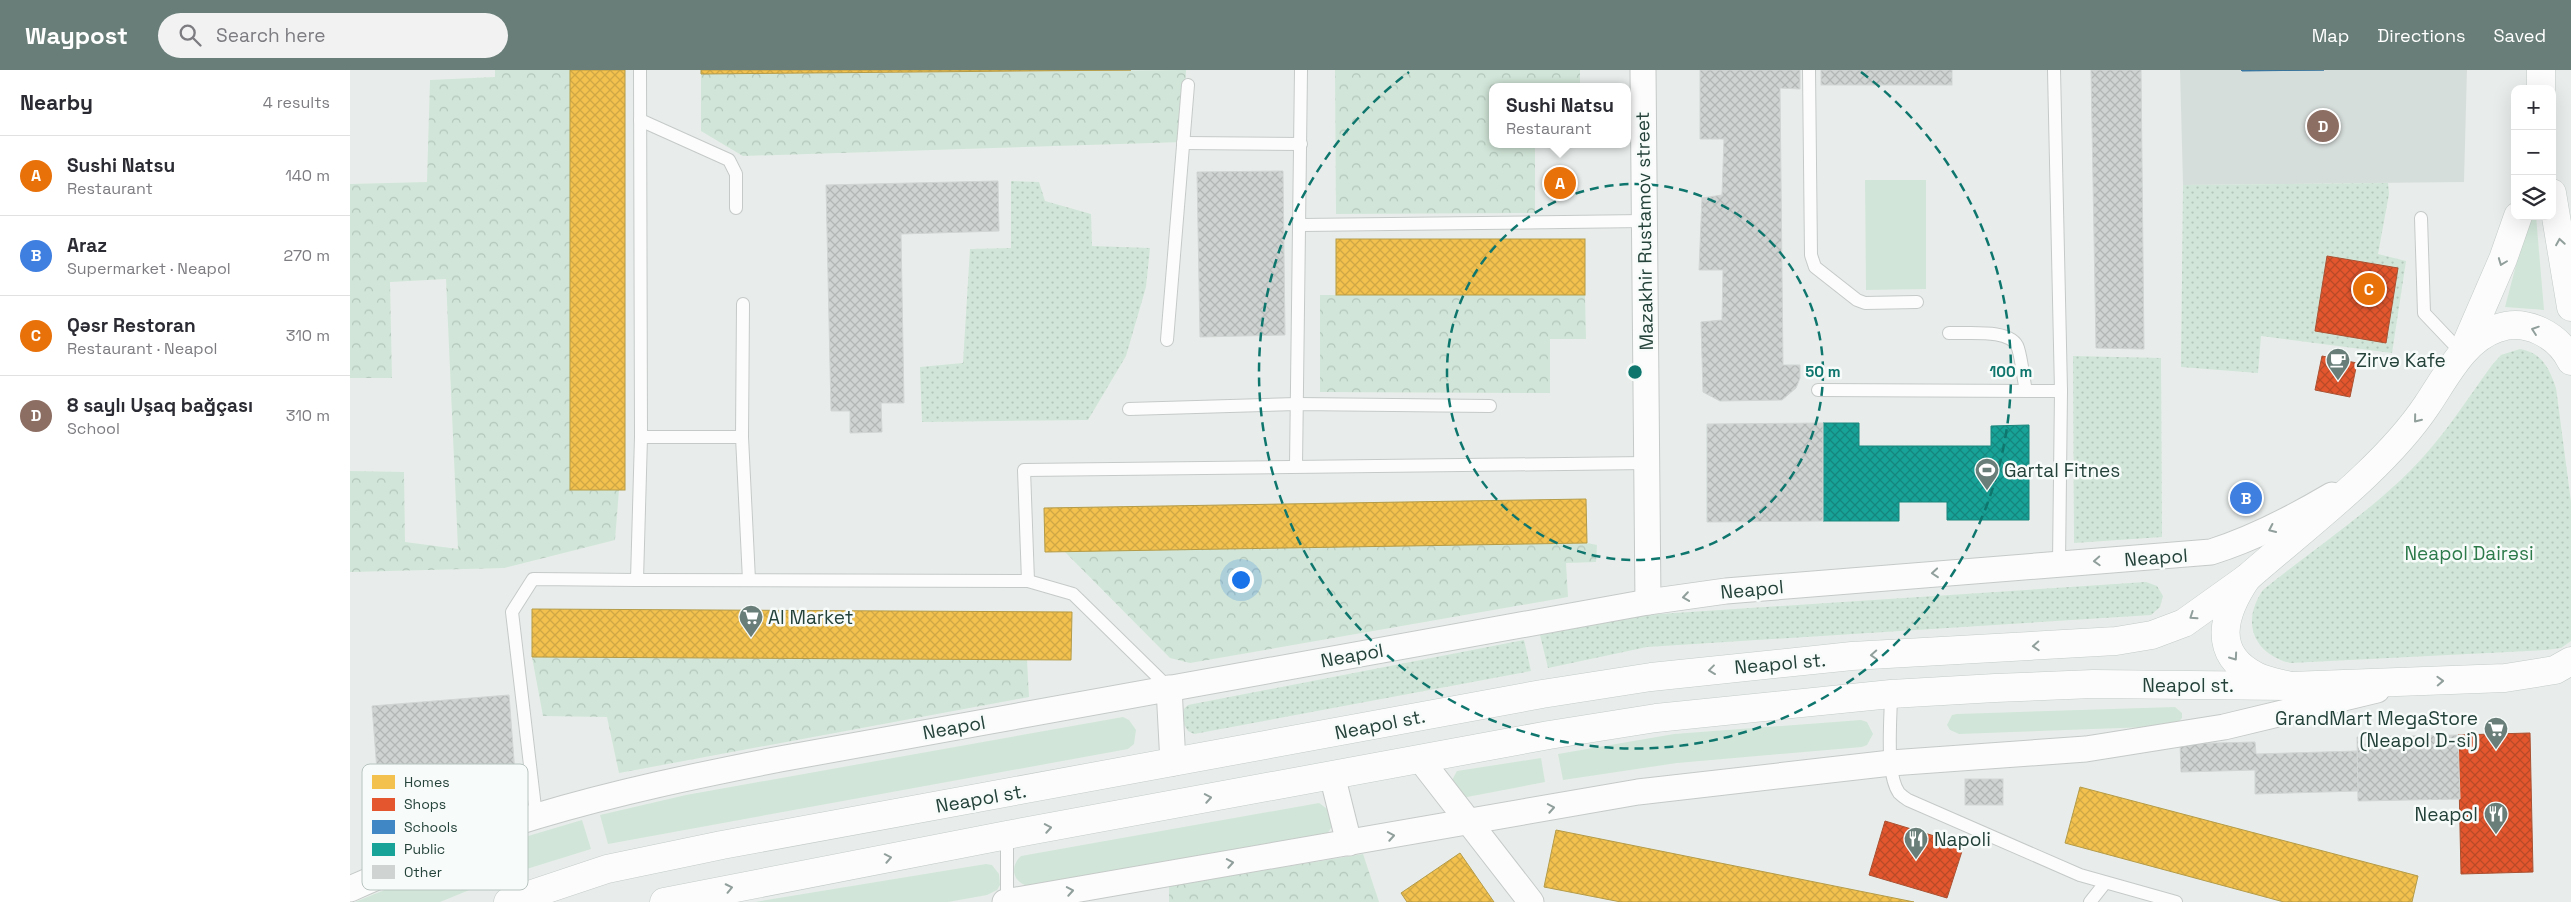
<!DOCTYPE html>
<html lang="en">
<head>
<meta charset="utf-8">
<style>
  :root { --surface:#fff; --page:#f2f2f3; --text:#2b2b33; --muted:#7c7c81; --line:#e1e1e2; --accent:#697e78 }
  body { margin:0; font-family:"Space Grotesk",sans-serif; background:var(--page); color:var(--text) }
  .controls { position:absolute; right:15px; top:15px; display:grid; overflow:hidden; border-radius:10px; box-shadow:0 5px 20px #0002 }
  .controls button { width:45px; height:45px; display:grid; place-items:center; padding:0; border:0; border-bottom:1px solid var(--line); background:var(--surface); color:var(--text); font:25px sans-serif }
  .you { position:absolute; left:890px; top:509px; width:18px; height:18px; margin:-12px; border:4px solid #fff; border-radius:50%; background:#1a73e8; box-shadow:0 0 0 8px #1a73e833 }
  .badge { display:grid; place-items:center; width:32px; height:32px; border-radius:50%; background:var(--accent); color:#fff; font-size:16px; font-weight:700 }
  .pin { position:absolute; translate:-50% -50%; border:2px solid #fff; box-shadow:0 1px 5px #0006 }
  .popup { position:absolute; left:1139px; top:13px; width:142px; height:65px; box-sizing:border-box; display:grid; place-content:center; border-radius:10px; background:var(--surface); filter:drop-shadow(0 1px 4px #0005); font-size:16px; white-space:nowrap; color:var(--muted) }
  .popup b { font-size:19px; color:var(--text) }
  .popup::after { content:''; position:absolute; left:50%; top:100%; margin-left:-10px; border:10px solid transparent; border-top-color:var(--surface) }
  .list { margin:0; padding:0; list-style:none }
  h2 { display:flex; justify-content:space-between; align-items:center; height:65px; margin:0; padding:0 20px; font-size:21px }
  h2 small { font-size:16px; font-weight:400; color:var(--muted) }
  .list li { display:grid; grid-template-columns:32px 1fr auto; gap:15px; align-items:center; box-sizing:border-box; height:80px; padding:0 20px; border-top:1px solid var(--line) }
  .list b { display:block; font-size:19px; white-space:nowrap }
  .list p { margin:0; font-size:16px; white-space:nowrap; color:var(--muted) }
  .list em { font-size:16px; font-style:normal; color:var(--muted) }
  .icon { flex:none; width:28px; height:28px; fill:none; stroke:currentColor; stroke-width:2; stroke-linecap:round; stroke-linejoin:round }
  .map { position:relative; flex:none; width:2221px; height:832px; overflow:hidden }
  header { display:flex; align-items:center; gap:30px; box-sizing:border-box; height:70px; padding:0 25px; background:var(--accent); color:#fff }
  header strong { font-size:24px }
  nav { display:flex; gap:28px; margin-inline-start:auto; font-size:18px }
  .search { width:350px; height:45px; background:var(--page); display:flex; align-items:center; gap:12px; box-sizing:border-box; padding:0 18px; border-radius:28px; color:var(--muted); font-size:19px }
  main { display:flex }
  aside { flex:1; background:var(--surface) }
  .map>svg:first-child { display:block }
  .built { fill:#d6dedb }
  .green { fill:#d1e6d8 }
  .forest { fill:url(#forest-crowns) }
  .park { fill:url(#park-dots) }
  .homes { fill:url(#homes-cross-hatch); stroke:#b49b48 }
  .shops { fill:url(#shops-cross-hatch); stroke:#aa5132 }
  .schools { fill:url(#schools-cross-hatch); stroke:#37739b }
  .public { fill:url(#public-cross-hatch); stroke:#1b867c }
  .building { fill:url(#building-cross-hatch); stroke:#d1d6d4 }
  .lines { fill:none; stroke-linecap:round; stroke-linejoin:round }
  .service-casing { stroke:#c5cac8; stroke-width:14 }
  .minor-casing { stroke:#c5cac8; stroke-width:27 }
  .secondary-casing { stroke:#c3cbc8; stroke-width:29 }
  .service { stroke:#fcfcfc; stroke-width:12 }
  .minor { stroke:#fcfcfc; stroke-width:25 }
  .secondary { stroke:#fcfcfc; stroke-width:28 }
  .oneway { stroke:#909f9b }
  .ring { fill:none; stroke:#0f766e; stroke-width:2.5; stroke-dasharray:9 6 }
  .labels { text-anchor:middle; stroke-width:5; stroke-linejoin:round; paint-order:stroke }
  .street-label { font-size:19px; fill:#24423a; stroke:#f7fbf9 }
  .poi-label { font-size:19px; fill:#24423a; stroke:#f7fbf9; text-anchor:start }
  .park-label { font-size:19px; fill:#2d7a4b; stroke:#f7fbf9 }
  .key { fill:#f7fbf9; stroke:#b8c4c0; stroke-width:1 }
  .key-label { font-size:14px; fill:#24423a }
  .centre { fill:#0f766e; stroke:#f7fbf9; stroke-width:2.5 }
  .ring-label { font-size:15px; text-anchor:middle; font-weight:bold; fill:#0f766e; stroke:#f7fbf9; stroke-width:5; stroke-linejoin:round; paint-order:stroke }
</style>
</head>
<body>
<header>
<strong>Waypost</strong>
<div class="search"><svg class="icon" aria-label="search" viewBox="0 0 24 24"><circle cx="10" cy="10" r="6"/><path d="M15 15l6 6"/></svg>Search here</div>
<nav><a>Map</a><a>Directions</a><a>Saved</a></nav>
</header>
<main>
<aside>
<h2>Nearby<small>4 results</small></h2>
<ul class="list">
<li><span class="badge" style="background:#e8710a">A</span><div><b>Sushi Natsu</b><p>Restaurant</p></div><em>140 m</em></li>
<li><span class="badge" style="background:#3f7fe0">B</span><div><b>Araz</b><p>Supermarket · Neapol</p></div><em>270 m</em></li>
<li><span class="badge" style="background:#e8710a">C</span><div><b>Qəsr Restoran</b><p>Restaurant · Neapol</p></div><em>310 m</em></li>
<li><span class="badge" style="background:#8d6e63">D</span><div><b>8 saylı Uşaq bağçası</b><p>School</p></div><em>310 m</em></li>
</ul>
</aside>
<div class="map">
<svg width="2221" height="832" viewBox="0 0 2221 832">
  <defs>
    <pattern id="forest-crowns" width="20" height="18" patternUnits="userSpaceOnUse" patternTransform="scale(1.25)"><rect width="20" height="18" fill="#d1e6d8"/><path d="M2 6a3 3 0 1 1 6 0M12 15a3 3 0 1 1 6 0" fill="none" stroke="#b3c6ba"/></pattern>
    <pattern id="park-dots" width="8" height="8" patternUnits="userSpaceOnUse" patternTransform="scale(1.25)"><rect width="8" height="8" fill="#d1e6d8"/><path d="M2 2h.1M6 6h.1" fill="none" stroke="#b3c6ba" stroke-width="1.8" stroke-linecap="round"/></pattern>
    <pattern id="homes-cross-hatch" width="8" height="8" patternUnits="userSpaceOnUse" patternTransform="scale(1.25)"><rect width="8" height="8" fill="#f2c14e"/><path d="M0 0l8 8M0 8l8-8" fill="none" stroke="#cfa745"/></pattern>
    <pattern id="shops-cross-hatch" width="8" height="8" patternUnits="userSpaceOnUse" patternTransform="scale(1.25)"><rect width="8" height="8" fill="#e4572e"/><path d="M0 0l8 8M0 8l8-8" fill="none" stroke="#b94a28"/></pattern>
    <pattern id="schools-cross-hatch" width="8" height="8" patternUnits="userSpaceOnUse" patternTransform="scale(1.25)"><rect width="8" height="8" fill="#3f88c5"/><path d="M0 0l8 8M0 8l8-8" fill="none" stroke="#3571a1"/></pattern>
    <pattern id="public-cross-hatch" width="8" height="8" patternUnits="userSpaceOnUse" patternTransform="scale(1.25)"><rect width="8" height="8" fill="#17a398"/><path d="M0 0l8 8M0 8l8-8" fill="none" stroke="#15867d"/></pattern>
    <pattern id="building-cross-hatch" width="8" height="8" patternUnits="userSpaceOnUse" patternTransform="scale(1.25)"><rect width="8" height="8" fill="#cfd4d2"/><path d="M0 0l8 8M0 8l8-8" fill="none" stroke="#b2b7b5"/></pattern>
  </defs>
  <rect width="100%" height="100%" fill="#e8edeb"/>
  <!-- built -->
  <polygon class="built" points="1830,0 2117,0 2114,112 1833,115"/>
  <!-- green -->
  <g class="green">
    <polygon points="1515,110 1576,110 1576,219 1516,220"/>
    <polygon points="2179,146 2186,146 2194,240 2155,237"/>
    <polygon points="1825,637 1832,643 1832,648 1825,656 1609,664 1600,660 1597,655 1602,645 1607,644"/>
    <polygon points="773,647 779,650 786,660 784,674 778,679 258,774 250,745 336,725"/>
    <polygon points="1511,650 1517,652 1523,664 1517,675 1512,677 1327,693 1213,710 1208,684 1324,664"/>
    <polygon points="1191,688 1195,712 1117,727 1111,726 1101,712 1107,701"/>
    <path d="M969,733l11,8 3,14 -8,12 -294,50c-17,-3 -23,-19 -10,-31z"/>
    <polygon points="232,750 241,779 151,807 90,832 5,832 138,778"/>
    <polygon points="636,794 642,795 649,804 650,815 647,820 637,825 598,832 405,832"/>
  </g>
  <!-- forest -->
  <g class="forest">
    <polygon points="145,0 220,0 269,420 265,470 154,498 0,502 0,401 54,402 55,472 108,479 96,209 40,212 42,308 0,308 0,114 77,112 80,10 145,7"/>
    <polygon points="836,0 833,72 393,86 351,61 351,4"/>
    <polygon points="985,0 1230,0 1230,17 1142,17 1142,74 1185,74 1185,143 986,144"/>
    <polygon points="970,225 1235,225 1236,269 1200,269 1200,323 970,322"/>
    <polygon points="1237,473 1247,475 1246,492 1216,493 1218,527 840,593 820,588 714,481"/>
    <polygon points="182,587 677,590 679,627 269,703 257,647 193,646"/>
    <polygon points="1013,784 1029,832 819,832 819,816"/>
  </g>
  <!-- park -->
  <g class="park">
    <polygon points="661,111 689,112 695,131 741,144 742,176 800,178 796,217 776,286 738,350 572,352 570,297 613,293 620,179 661,178"/>
    <polygon points="2038,113 2039,124 2028,184 2056,191 2042,283 1911,266 1908,303 1831,297 1833,115"/>
    <path d="M2170,279c22,4 29,19 36,39l15,114v139l-10,7 -15,2 -256,13c-37,-10 -49,-41 -27,-73 49,-40 103,-75 148,-120 31,-31 55,-69 81,-105l9,-10z"/>
    <polygon points="1723,286 1811,288 1812,467 1724,473"/>
    <polygon points="1796,512 1807,516 1813,526 1810,537 1801,545 1297,577 1198,598 1190,565 1295,545"/>
    <polygon points="1174,570 1181,601 844,664 838,661 832,651 834,639 838,635"/>
  </g>
  <!-- homes -->
  <g class="homes">
    <rect x="220" y="0" width="55" height="420"/>
    <polygon points="351,0 781,0 351,4"/>
    <rect x="986" y="169" width="249" height="56"/>
    <polygon points="1236,429 1237,473 695,482 694,438"/>
    <polygon points="182,539 722,542 721,590 182,587"/>
    <polygon points="1730,717 2068,806 2062,832 1934,832 1715,773"/>
    <polygon points="1206,760 1564,832 1271,832 1194,817"/>
    <polygon points="1110,783 1144,832 1057,832 1051,823"/>
  </g>
  <!-- shops -->
  <g class="shops">
    <polygon points="1977,186 2048,198 2036,273 1965,261"/>
    <polygon points="1972,286 2007,293 2000,327 1965,320"/>
    <polygon points="2180,663 2183,802 2111,804 2108,665"/>
    <polygon points="1535,751 1614,775 1597,828 1519,805"/>
  </g>
  <!-- schools -->
  <polygon class="schools" points="1891,0 1974,0 1892,1"/>
  <!-- public -->
  <polygon class="public" points="1473,353 1509,353 1509,376 1641,376 1641,356 1679,355 1679,450 1597,450 1597,432 1549,432 1549,451 1473,451"/>
  <!-- building -->
  <g class="building">
    <polygon points="1350,0 1450,0 1450,19 1430,18 1433,295 1450,295 1450,308 1446,318 1432,330 1370,331 1353,322 1351,252 1372,250 1373,200 1349,200 1352,128 1372,125 1374,69 1350,69"/>
    <rect x="1471" y="0" width="131" height="15"/>
    <polygon points="1741,0 1791,0 1794,279 1746,278"/>
    <polygon points="933,101 935,265 850,267 847,102"/>
    <polygon points="648,111 649,161 551,164 554,333 531,333 532,362 500,363 500,341 481,341 476,115"/>
    <polygon points="1473,353 1473,451 1357,452 1357,354"/>
    <polygon points="159,625 167,729 30,739 22,636"/>
    <polygon points="2108,665 2110,729 2008,731 2007,667"/>
    <polygon points="1905,672 1906,684 2007,681 2008,721 1905,724 1905,700 1831,702 1830,674"/>
    <rect x="1615" y="709" width="38" height="26"/>
  </g>
  <g class="lines">
    <defs>
      <g id="service">
        <polyline points="1459,0 1461,185 1465,197 1507,230 1515,233 1567,232"/>
        <polyline points="1704,0 1711,321"/>
        <polyline points="290,50 379,90 386,104 386,138"/>
        <polyline points="833,73 951,74"/>
        <polyline points="2071,148 2074,243 2112,283"/>
        <polyline points="951,155 1294,151"/>
        <path d="M1599,263c17,1 63,-5 69,15 4,13 5,29 8,43"/>
        <polyline points="817,270 838,15"/>
        <polyline points="1468,320 1711,321 1709,493"/>
        <polyline points="779,339 947,334 1140,336"/>
        <polyline points="291,367 392,367 393,234"/>
        <polyline points="392,367 399,510"/>
        <polyline points="946,396 951,0"/>
        <polyline points="287,510 678,511 674,400 1297,393"/>
        <polyline points="678,511 723,524 819,618"/>
        <path d="M1541,624c0,24 -6,79 8,99 2,2 6,5 9,7l172,75 96,27"/>
        <polyline points="186,746 162,542 183,509 287,510 291,367 290,0"/>
        <polyline points="657,765 657,832"/>
        <polyline points="1740,832 1755,813"/>
      </g>
      <g id="minor">
        <polyline points="1293,0 1298,532"/>
        <polyline points="819,618 823,693"/>
        <polyline points="1070,689 1181,832"/>
        <polyline points="982,705 999,773"/>
        <path d="M0,819c61,-27 123,-54 187,-73 80,-24 162,-41 243,-57l868,-157 78,-11 485,-39c44,-14 82,-34 121,-57"/>
        <polyline points="655,832 1288,722 1541,693 1736,679 1874,657 2027,620"/>
      </g>
      <g id="secondary">
        <polyline points="2191,19 2191,0"/>
        <polyline points="2202,123 2221,237"/>
        <polyline points="2114,279 2153,189 2168,146"/>
        <path d="M2221,291c-13,-26 -45,-43 -73,-33 -34,11 -52,49 -71,77 -42,63 -122,122 -180,173 -23,34 -37,75 9,98 10,5 23,7 34,10l215,-8 50,-8 16,-9"/>
        <polyline points="158,832 257,799 372,775 1192,624 1301,607 1502,586 1766,571 1802,565 1834,553 1897,508"/>
        <polyline points="314,832 657,765 1199,665 1306,648 1541,624 1645,618 1743,614 1940,616"/>
      </g>
    </defs>
    <!-- service casing -->
    <use href="#service" class="service-casing"/>
    <!-- minor casing -->
    <use href="#minor" class="minor-casing"/>
    <!-- secondary casing -->
    <use href="#secondary" class="secondary-casing"/>
    <!-- service -->
    <use href="#service" class="service"/>
    <!-- minor -->
    <use href="#minor" class="minor"/>
    <!-- secondary -->
    <use href="#secondary" class="secondary"/>
  </g>
  <!-- one-way arrows -->
  <defs><path id="oneway-chevron" d="M-2-3.5L2.5 0L-2 3.5" fill="none" stroke-width="1.6" stroke-linecap="round" stroke-linejoin="round" transform="scale(1.25)"/></defs>
  <g class="oneway">
    <use href="#oneway-chevron" transform="translate(2210 172) rotate(-99)"/>
    <use href="#oneway-chevron" transform="translate(2152 192) rotate(111)"/>
    <use href="#oneway-chevron" transform="translate(2185 260) rotate(-161)"/>
    <use href="#oneway-chevron" transform="translate(2067 349) rotate(129)"/>
    <use href="#oneway-chevron" transform="translate(1922 459) rotate(155)"/>
    <use href="#oneway-chevron" transform="translate(1747 491) rotate(177)"/>
    <use href="#oneway-chevron" transform="translate(1585 503) rotate(175)"/>
    <use href="#oneway-chevron" transform="translate(1336 527) rotate(172)"/>
    <use href="#oneway-chevron" transform="translate(1843 546) rotate(146)"/>
    <use href="#oneway-chevron" transform="translate(1686 576) rotate(177)"/>
    <use href="#oneway-chevron" transform="translate(1524 585) rotate(177)"/>
    <use href="#oneway-chevron" transform="translate(1884 587) rotate(55)"/>
    <use href="#oneway-chevron" transform="translate(1362 600) rotate(173)"/>
    <use href="#oneway-chevron" transform="translate(2090 611) rotate(-2)"/>
    <use href="#oneway-chevron" transform="translate(858 728) rotate(-10)"/>
    <use href="#oneway-chevron" transform="translate(1201 738) rotate(-10)"/>
    <use href="#oneway-chevron" transform="translate(698 758) rotate(-10)"/>
    <use href="#oneway-chevron" transform="translate(1041 766) rotate(-10)"/>
    <use href="#oneway-chevron" transform="translate(538 788) rotate(-11)"/>
    <use href="#oneway-chevron" transform="translate(880 793) rotate(-10)"/>
    <use href="#oneway-chevron" transform="translate(379 818) rotate(-12)"/>
    <use href="#oneway-chevron" transform="translate(720 821) rotate(-10)"/>
  </g>
  <!-- distance rings -->
  <g class="ring">
    <circle cx="1285" cy="302" r="188"/>
    <path d="M1511 2A376 376 0 1 1 1059 2"/>
  </g>
  <!-- icons -->
  <defs>
    <symbol id="cafe-pin" viewBox="-11 -11 22 30"><path d="M0 17L-7.5 6A9.5 9.5 0 1 1 7.5 6Z" fill="#697e78" stroke="#f7fbf9"/><path d="M-5.5-4.5H6V0H3Q3 3.5 0 3.5H-2.5Q-5.5 3.5-5.5 0ZM3-3.2v2h1.7v-2ZM-6 4.5H4V6H-6Z" fill="#fff"/></symbol>
    <symbol id="stadium-pin" viewBox="-11 -11 22 30"><path d="M0 17L-7.5 6A9.5 9.5 0 1 1 7.5 6Z" fill="#697e78" stroke="#f7fbf9"/><path d="M0-5a6.5 5 0 1 0 0 10a6.5 5 0 1 0 0-10ZM-3.5-1.8h7v3.6h-7Z" fill="#fff"/></symbol>
    <symbol id="supermarket-pin" viewBox="-11 -11 22 30"><path d="M0 17L-7.5 6A9.5 9.5 0 1 1 7.5 6Z" fill="#697e78" stroke="#f7fbf9"/><path d="M-6-5.5h2.5l.6 2H6L4.5 2H-2.5L-4.4-4H-6ZM-1.5 3.2a1.3 1.3 0 1 0 .1 0ZM3 3.2a1.3 1.3 0 1 0 .1 0Z" fill="#fff"/></symbol>
    <symbol id="restaurant-pin" viewBox="-11 -11 22 30"><path d="M0 17L-7.5 6A9.5 9.5 0 1 1 7.5 6Z" fill="#697e78" stroke="#f7fbf9"/><path d="M-5-6h1v4h1v-4h1v4h1v-4h1v5L-1.5 .5V6h-2V.5L-5-1ZM5-6V6H3V1.5H1.5Q1.5-4 5-6Z" fill="#fff"/></symbol>
  </defs>
  <g fill-rule="evenodd">
    <use href="#cafe-pin" x="1974" y="276" width="28" height="38"/>
    <use href="#stadium-pin" x="1623" y="386" width="28" height="38"/>
    <use href="#supermarket-pin" x="387" y="533" width="28" height="38"/>
    <use href="#supermarket-pin" x="2132" y="645" width="28" height="38"/>
    <use href="#restaurant-pin" x="2132" y="730" width="28" height="38"/>
    <use href="#restaurant-pin" x="1552" y="755" width="28" height="38"/>
  </g>
  <g class="labels">
    <!-- street labels -->
    <g class="street-label">
      <text transform="translate(1294 161) rotate(-91)" y="7">Mazakhir Rustamov street</text>
      <text transform="translate(1806 487) rotate(-4)" y="7">Neapol</text>
      <text transform="translate(1402 519) rotate(-5)" y="7">Neapol</text>
      <text transform="translate(1002 585) rotate(-10)" y="7">Neapol</text>
      <text transform="translate(1430 593) rotate(-5)" y="7">Neapol st.</text>
      <text x="1838" y="622">Neapol st.</text>
      <text transform="translate(1030 654) rotate(-11)" y="7">Neapol st.</text>
      <text transform="translate(604 657) rotate(-10)" y="7">Neapol</text>
      <text transform="translate(631 728) rotate(-10)" y="7">Neapol st.</text>
    </g>
    <!-- poi labels -->
    <g class="poi-label">
      <text x="2006" y="297">Zirvə Kafe</text>
      <text x="1654" y="407">Gartal Fitnes</text>
      <text x="418" y="554">Al Market</text>
      <text x="2128" y="655" text-anchor="end">GrandMart MegaStore<tspan x="2128" dy="22">(Neapol D-si)</tspan></text>
      <text x="2128" y="751" text-anchor="end">Neapol</text>
      <text x="1584" y="776">Napoli</text>
    </g>
    <!-- park labels -->
    <g class="park-label">
      <text x="2119" y="490">Neapol Dairəsi</text>
    </g>
  </g>
  <!-- legend -->
  <rect x="12" y="694" width="166" height="126" rx="8" class="key"/>
  <rect x="22" y="705" width="23" height="14" fill="#f2c14e"/>
  <rect x="22" y="728" width="23" height="13" fill="#e4572e"/>
  <rect x="22" y="750" width="23" height="14" fill="#3f88c5"/>
  <rect x="22" y="773" width="23" height="13" fill="#17a398"/>
  <rect x="22" y="795" width="23" height="14" fill="#cfd4d2"/>
  <g class="key-label">
    <text x="54" y="717">Homes</text>
    <text x="54" y="739">Shops</text>
    <text x="54" y="762">Schools</text>
    <text x="54" y="784">Public</text>
    <text x="54" y="807">Other</text>
  </g>
  <circle cx="1285" cy="302" r="8" class="centre"/>
  <g class="ring-label">
    <text x="1473" y="307">50 m</text>
    <text x="1661" y="307">100 m</text>
  </g>
</svg>
<div class="controls">
<button>+</button>
<button>−</button>
<button><svg class="icon" aria-label="layers" viewBox="0 0 24 24"><path d="M12 4l9 5-9 5-9-5zM3 14l9 5 9-5"/></svg></button>
</div>
<div class="you"></div>
<div class="pin badge" style="left:1210px;top:113px;background:#e8710a">A</div>
<div class="popup"><b>Sushi Natsu</b>Restaurant</div>
<div class="pin badge" style="left:1896px;top:428px;background:#3f7fe0">B</div>
<div class="pin badge" style="left:2019px;top:219px;background:#e8710a">C</div>
<div class="pin badge" style="left:1973px;top:56px;background:#8d6e63">D</div>
</div>
</main>
</body>
</html>
